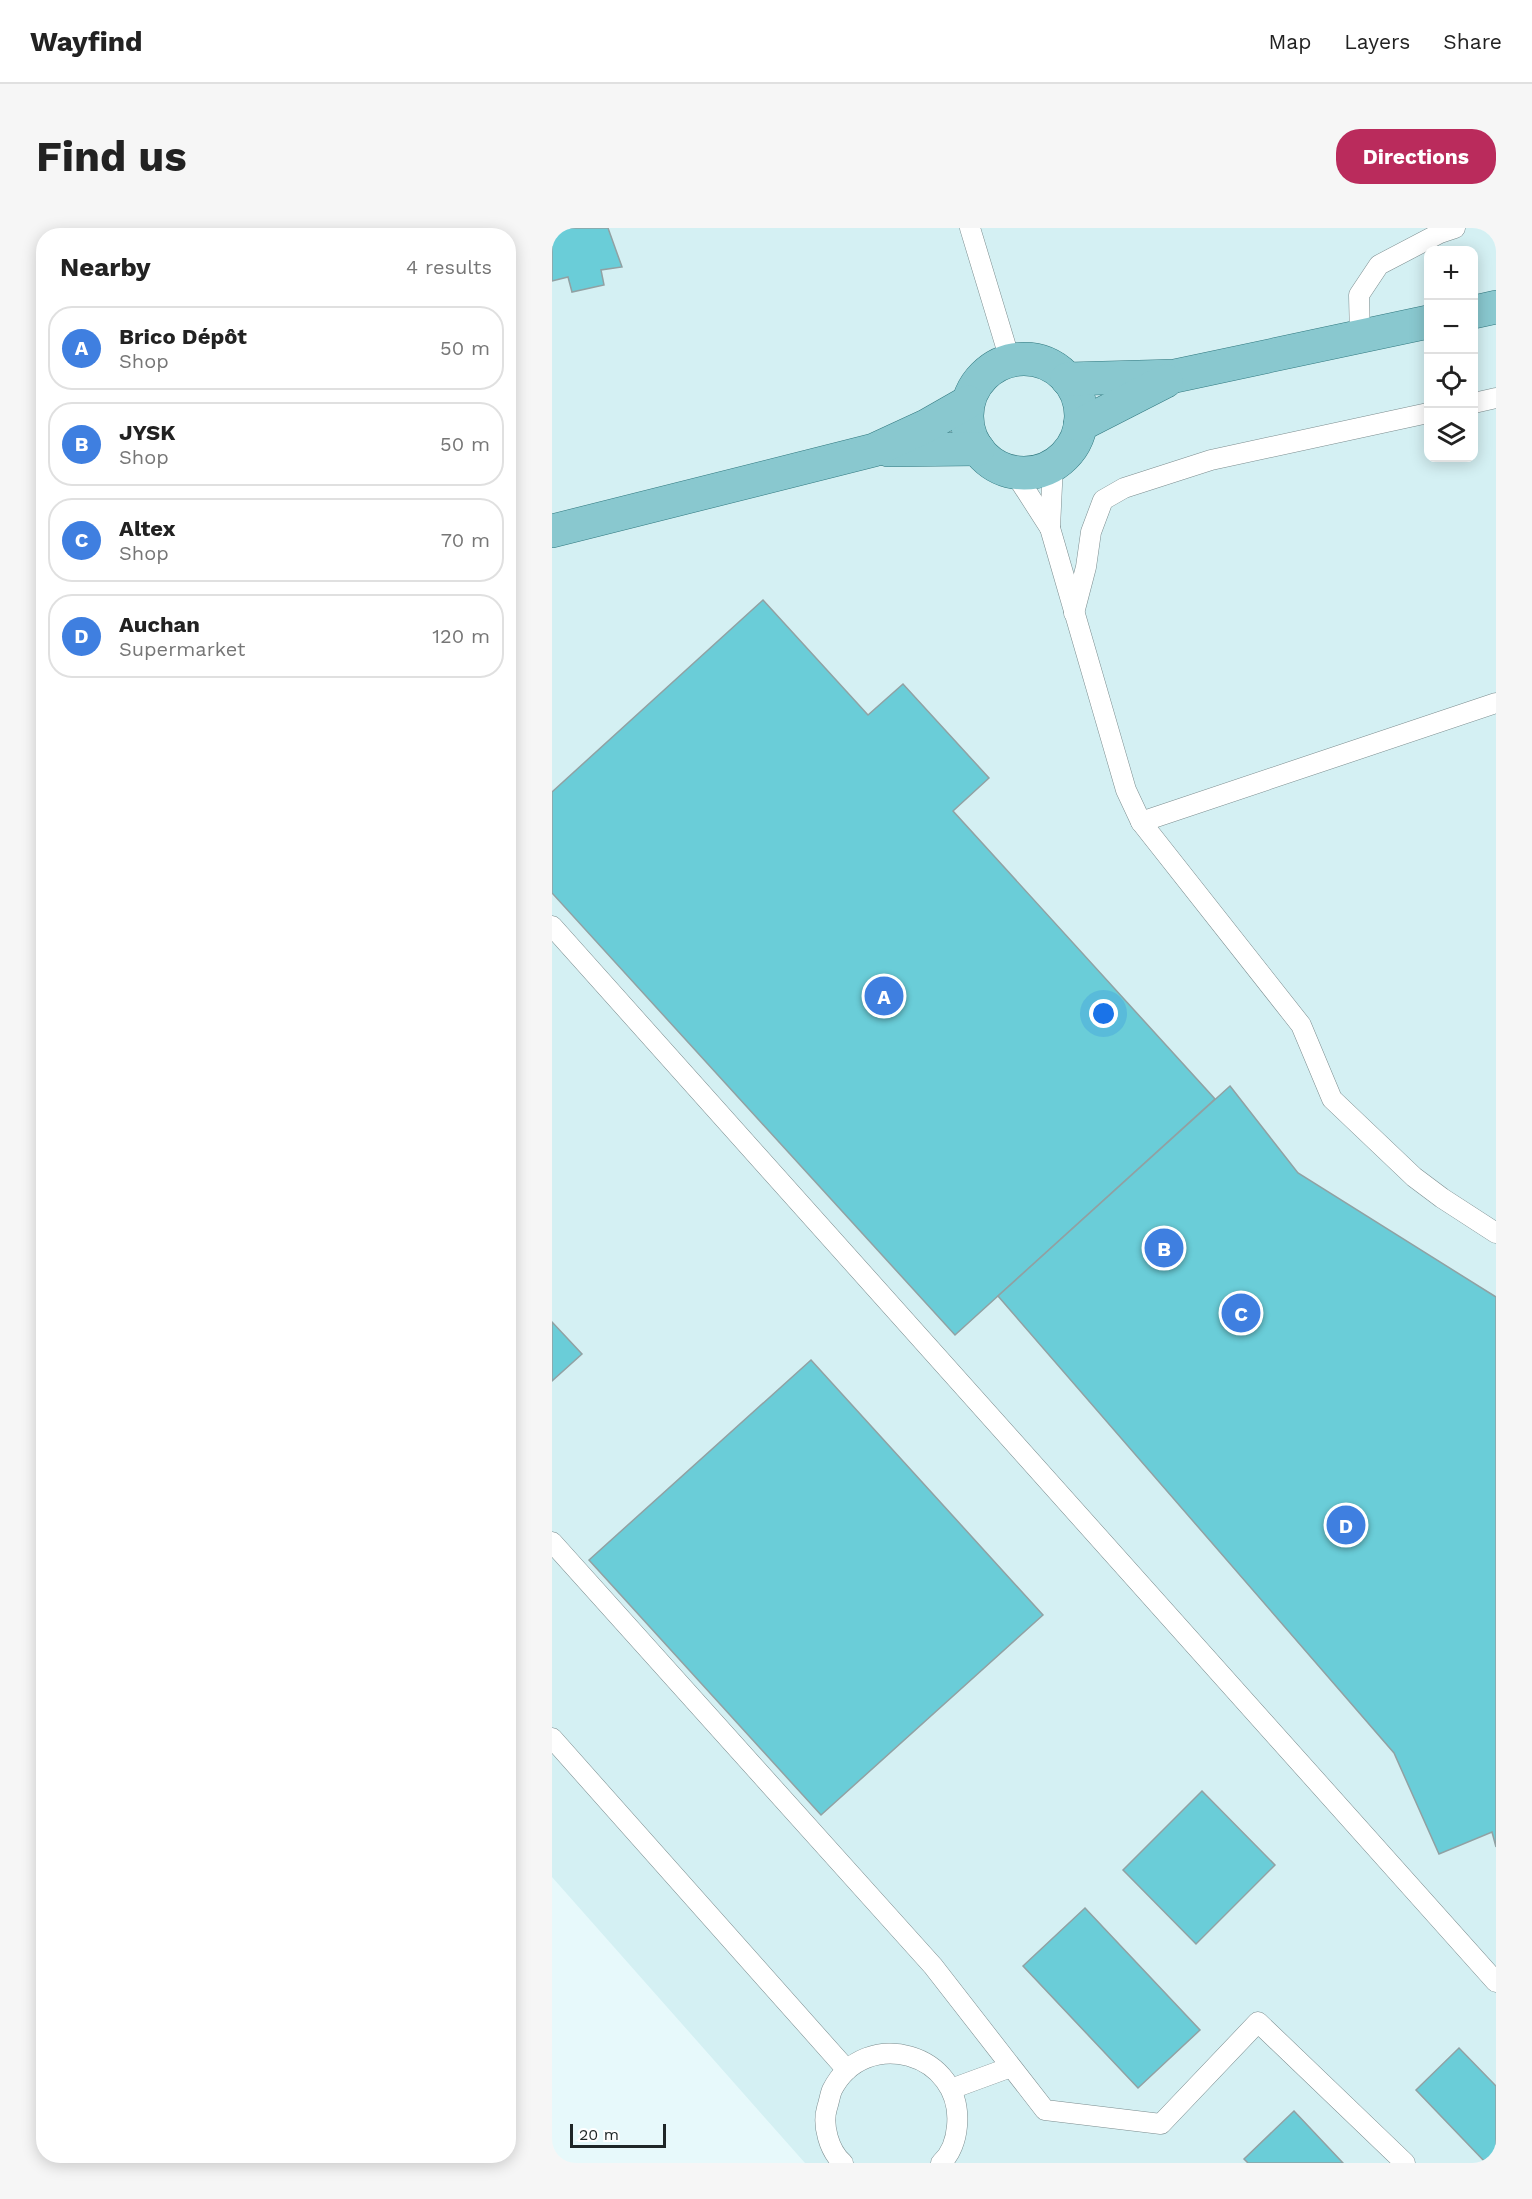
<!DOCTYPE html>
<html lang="en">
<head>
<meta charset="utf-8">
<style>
  :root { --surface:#fff; --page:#f6f6f6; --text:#222; --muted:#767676; --line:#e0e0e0; --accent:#ba2b5c }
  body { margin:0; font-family:"Work Sans",sans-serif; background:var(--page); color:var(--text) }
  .controls { position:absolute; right:18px; top:18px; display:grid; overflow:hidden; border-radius:12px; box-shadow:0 3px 15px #0003 }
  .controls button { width:54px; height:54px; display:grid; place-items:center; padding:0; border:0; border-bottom:2px solid var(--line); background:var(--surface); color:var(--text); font:30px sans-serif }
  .scale { position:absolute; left:18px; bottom:15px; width:96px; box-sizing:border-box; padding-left:6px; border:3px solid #1f2627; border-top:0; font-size:16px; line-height:21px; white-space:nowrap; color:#1f2627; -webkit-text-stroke:4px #fff; paint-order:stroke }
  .you { position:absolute; left:552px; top:786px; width:21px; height:21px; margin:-15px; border:4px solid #fff; border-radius:50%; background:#1a73e8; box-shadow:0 0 0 9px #1a73e833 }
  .badge { display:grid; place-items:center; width:39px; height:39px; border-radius:50%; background:var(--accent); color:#fff; font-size:20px; font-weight:700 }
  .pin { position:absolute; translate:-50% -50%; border:3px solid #fff; box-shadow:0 2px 6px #0006 }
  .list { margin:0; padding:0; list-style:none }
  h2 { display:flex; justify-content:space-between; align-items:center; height:78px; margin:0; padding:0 24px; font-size:26px }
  h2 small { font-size:20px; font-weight:400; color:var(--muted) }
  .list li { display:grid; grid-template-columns:39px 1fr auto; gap:18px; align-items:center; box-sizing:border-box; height:84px; margin:0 12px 12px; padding:0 12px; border:2px solid var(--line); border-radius:24px }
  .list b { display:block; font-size:22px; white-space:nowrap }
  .list p { margin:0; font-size:20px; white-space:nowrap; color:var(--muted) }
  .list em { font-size:20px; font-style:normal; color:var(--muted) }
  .icon { flex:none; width:33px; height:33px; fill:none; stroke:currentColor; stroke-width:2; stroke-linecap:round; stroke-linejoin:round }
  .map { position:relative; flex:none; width:944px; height:1935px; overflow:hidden; border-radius:24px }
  header { display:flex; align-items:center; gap:36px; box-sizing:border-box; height:84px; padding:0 30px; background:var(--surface); border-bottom:2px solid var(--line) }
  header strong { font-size:28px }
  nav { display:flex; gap:33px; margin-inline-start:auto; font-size:21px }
  .intro { display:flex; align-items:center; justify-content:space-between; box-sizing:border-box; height:144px; padding:0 36px }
  h1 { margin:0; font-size:42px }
  .button { padding:15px 27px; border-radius:24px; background:var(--accent); color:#fff; font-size:21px; font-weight:700 }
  main { display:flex; gap:36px; padding:0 36px }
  aside { flex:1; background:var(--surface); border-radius:24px; box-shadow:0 3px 15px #0003 }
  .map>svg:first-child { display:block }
  .built { fill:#d4f0f3; fill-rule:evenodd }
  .building { fill:#6acdd8; stroke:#91a1a3; stroke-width:1.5 }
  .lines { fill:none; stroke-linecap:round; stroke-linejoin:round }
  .lane-casing { stroke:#7b8c8e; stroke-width:21 }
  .primary-casing { stroke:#31787f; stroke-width:34 }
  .lane { stroke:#fff; stroke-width:20 }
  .primary { stroke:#89c8cf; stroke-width:33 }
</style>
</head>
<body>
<header>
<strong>Wayfind</strong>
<nav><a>Map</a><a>Layers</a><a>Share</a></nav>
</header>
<div class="intro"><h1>Find us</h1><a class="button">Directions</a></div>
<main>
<aside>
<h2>Nearby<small>4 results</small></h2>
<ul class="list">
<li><span class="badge" style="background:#3f7fe0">A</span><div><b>Brico Dépôt</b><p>Shop</p></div><em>50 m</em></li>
<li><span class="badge" style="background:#3f7fe0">B</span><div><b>JYSK</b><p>Shop</p></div><em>50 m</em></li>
<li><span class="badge" style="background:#3f7fe0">C</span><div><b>Altex</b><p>Shop</p></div><em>70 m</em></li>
<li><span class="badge" style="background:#3f7fe0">D</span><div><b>Auchan</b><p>Supermarket</p></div><em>120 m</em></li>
</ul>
</aside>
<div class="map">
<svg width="944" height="1935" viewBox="0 0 944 1935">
  <rect width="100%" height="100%" fill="#e7f9fb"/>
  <!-- built -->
  <path class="built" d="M0,0h944v1935h-691l-253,-286zM876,22h46v208h-46z"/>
  <!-- building -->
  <g class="building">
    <polygon points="0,0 56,0 70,39 49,42 52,57 20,64 16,49 0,53"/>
    <polygon points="211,372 316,487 351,456 437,550 401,583 663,871 403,1107 0,665 0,564"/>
    <polygon points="678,858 746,945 944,1069 944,1619 940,1604 887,1626 842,1525 446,1068"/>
    <polygon points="0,1094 30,1126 0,1153"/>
    <polygon points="259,1132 491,1387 269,1587 37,1332"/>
    <polygon points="650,1563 723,1637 644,1716 571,1642"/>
    <polygon points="533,1680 648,1802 586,1860 471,1738"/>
    <polygon points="907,1820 944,1858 944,1935 934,1935 864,1862"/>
    <polygon points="742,1883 791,1935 696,1935 692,1931"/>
  </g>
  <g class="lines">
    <defs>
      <g id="lane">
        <polyline points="418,0 458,132"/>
        <polyline points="808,110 807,67 827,37 888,5 903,0"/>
        <polyline points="922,175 944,170"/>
        <polyline points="462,244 498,300 574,562 589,594 749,797 780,871 862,949 890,970 944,1005"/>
        <polyline points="498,300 501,236"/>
        <polyline points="522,385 534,339 539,304 551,272 572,260 659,232 876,185"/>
        <polyline points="589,594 944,475"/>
        <polyline points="0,698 944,1754"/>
        <polyline points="0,1314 381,1738 493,1882 609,1896 706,1794 853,1935"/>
        <polyline points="0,1510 295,1842"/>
        <polyline points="399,1861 459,1839"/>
        <path d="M291,1935c-14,-12 -21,-38 -16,-55 2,-6 3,-13 5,-18 33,-65 132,-37 125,36 -1,13 -6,28 -16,37"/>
      </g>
      <g id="primary">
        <polyline points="922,84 944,79"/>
        <circle cx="472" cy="188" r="57"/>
        <polyline points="515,151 623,148 876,94"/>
        <polyline points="528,197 614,153"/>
        <polyline points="336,222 426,221"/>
        <polyline points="0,303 322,222 374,198 416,174"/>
      </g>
    </defs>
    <!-- lane casing -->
    <use href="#lane" class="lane-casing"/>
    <!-- primary casing -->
    <use href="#primary" class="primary-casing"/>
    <!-- lane -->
    <use href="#lane" class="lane"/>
    <!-- primary -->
    <use href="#primary" class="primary"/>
  </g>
</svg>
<div class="controls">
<button>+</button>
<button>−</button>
<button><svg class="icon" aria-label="locate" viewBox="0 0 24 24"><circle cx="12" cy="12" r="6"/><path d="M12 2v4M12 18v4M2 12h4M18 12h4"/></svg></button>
<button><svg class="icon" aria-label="layers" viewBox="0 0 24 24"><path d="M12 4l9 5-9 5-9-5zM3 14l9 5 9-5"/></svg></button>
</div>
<div class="scale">20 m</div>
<div class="you"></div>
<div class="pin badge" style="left:332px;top:768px;background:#3f7fe0">A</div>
<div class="pin badge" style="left:612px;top:1020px;background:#3f7fe0">B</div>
<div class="pin badge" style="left:689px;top:1085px;background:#3f7fe0">C</div>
<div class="pin badge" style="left:794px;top:1297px;background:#3f7fe0">D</div>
</div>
</main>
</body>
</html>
